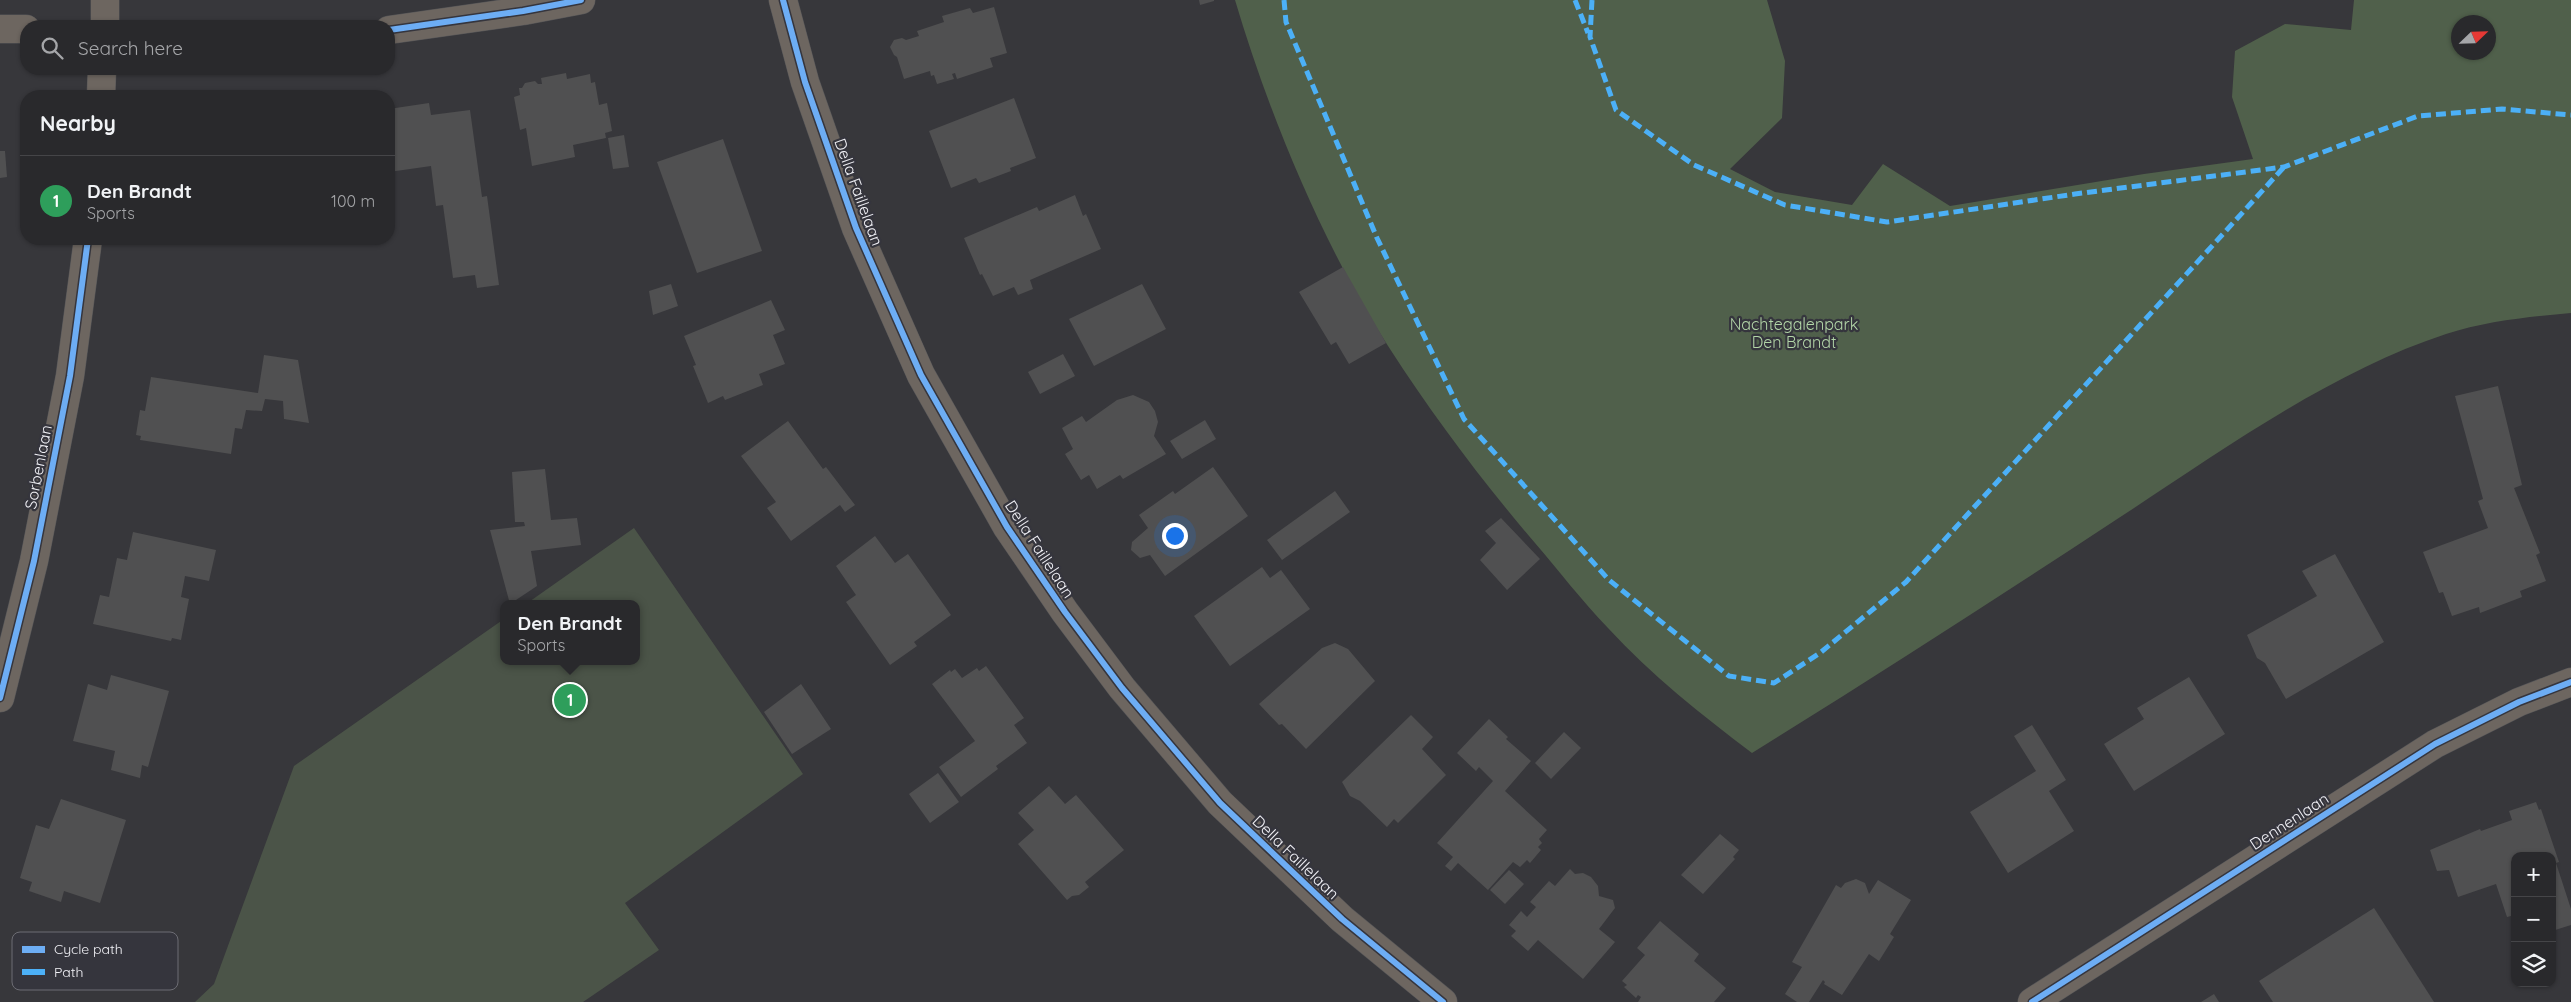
<!DOCTYPE html>
<html lang="en">
<head>
<meta charset="utf-8">
<style>
  :root { --surface:#29292c; --page:#353538; --text:#f1f3f6; --muted:#a5a6a9; --line:#454548; --accent:#b0b0b5 }
  body { margin:0; font-family:Quicksand,sans-serif; background:var(--page); color:var(--text) }
  .controls { position:absolute; right:15px; bottom:15px; display:grid; overflow:hidden; border-radius:10px; box-shadow:0 1px 4px #0004 }
  .controls button { width:45px; height:45px; display:grid; place-items:center; padding:0; border:0; border-bottom:1px solid var(--line); background:var(--surface); color:var(--text); font:25px sans-serif }
  .compass { position:absolute; left:2451px; top:15px; width:45px; height:45px; border-radius:50%; background:var(--surface); box-shadow:0 1px 4px #0004; rotate:67deg }
  .you { position:absolute; left:1174px; top:535px; width:18px; height:18px; margin:-12px; border:4px solid #fff; border-radius:50%; background:#1a73e8; box-shadow:0 0 0 8px #1a73e833 }
  .badge { display:grid; place-items:center; width:32px; height:32px; border-radius:50%; background:var(--accent); color:#fff; font-size:16px; font-weight:700 }
  .pin { position:absolute; translate:-50% -50%; border:2px solid #fff; box-shadow:0 1px 5px #0006 }
  .popup { position:absolute; left:500px; top:600px; width:140px; height:65px; box-sizing:border-box; display:grid; place-content:center; border-radius:10px; background:var(--surface); filter:drop-shadow(0 1px 4px #0005); font-size:16px; white-space:nowrap; color:var(--muted) }
  .popup b { font-size:19px; color:var(--text) }
  .popup::after { content:''; position:absolute; left:50%; top:100%; margin-left:-10px; border:10px solid transparent; border-top-color:var(--surface) }
  .list { margin:0; padding:0; list-style:none }
  h2 { display:flex; justify-content:space-between; align-items:center; height:65px; margin:0; padding:0 20px; font-size:21px }
  h2 small { font-size:16px; font-weight:400; color:var(--muted) }
  .list li { display:grid; grid-template-columns:32px 1fr auto; gap:15px; align-items:center; box-sizing:border-box; height:90px; padding:0 20px; border-top:1px solid var(--line) }
  .list b { display:block; font-size:19px; white-space:nowrap }
  .list p { margin:0; font-size:16px; white-space:nowrap; color:var(--muted) }
  .list em { font-size:16px; font-style:normal; color:var(--muted) }
  .icon { flex:none; width:28px; height:28px; fill:none; stroke:currentColor; stroke-width:2; stroke-linecap:round; stroke-linejoin:round }
  .map { position:relative; flex:none; width:2571px; height:1002px; overflow:hidden }
  .search { position:absolute; background:var(--surface); box-shadow:0 1px 4px #0004; left:20px; top:20px; width:375px; height:55px; display:flex; align-items:center; gap:12px; box-sizing:border-box; padding:0 18px; border-radius:20px; color:var(--muted); font-size:19px }
  .panel { position:absolute; background:var(--surface); box-shadow:0 1px 4px #0004; left:20px; top:90px; width:375px; height:155px; border-radius:20px }
  .map>svg:first-child { display:block }
  .green { fill:#4b5448 }
  .forest { fill:#50604b; fill-rule:evenodd }
  .building { fill:#505051 }
  .lines { fill:none; stroke-linecap:round; stroke-linejoin:round }
  .minor-casing { stroke:#565658; stroke-width:29 }
  .minor { stroke:#6d6660; stroke-width:28 }
  .quiet { stroke:#4cb0f7; stroke-width:5; stroke-dasharray:10 5; stroke-linecap:butt }
  .cycleway-casing { stroke:#35353d; stroke-width:9 }
  .cycleway { stroke:#6dadf4; stroke-width:6 }
  .labels { text-anchor:middle; stroke-width:4.5; stroke-linejoin:round; paint-order:stroke }
  .street-label { font-size:16px; fill:#f1f1f6; stroke:#35353d }
  .park-label { font-size:16px; fill:#b3d6a8; stroke:#35353d }
  .key { fill:#35353d; stroke:#6d6d74; stroke-width:1 }
  .key-label { font-size:14px; fill:#f1f1f6 }
</style>
</head>
<body>
<div class="map">
<svg width="2571" height="1002" viewBox="0 0 2571 1002">
  <rect width="100%" height="100%" fill="#37373b"/>
  <!-- green -->
  <polygon class="green" points="634,528 803,774 625,903 659,950 583,1002 195,1002 214,984 294,766 504,619 504,661 636,661 636,604 526,604"/>
  <!-- forest -->
  <path class="forest" d="M1235,0h532l18,61 -3,57 -52,51 45,23 77,13 31,-41 67,42 194,-32 109,-15 -21,-62 3,-46 50,-27 66,6 3,-30h217v313c-43,4 -84,8 -125,21 -122,40 -237,126 -344,195 -116,76 -232,151 -350,224 -50,-38 -101,-78 -144,-125 -26,-27 -49,-57 -73,-85 -53,-62 -101,-126 -145,-194 -66,-101 -121,-234 -155,-349zM2458,22h30v30h-30z"/>
  <!-- building -->
  <g class="building">
    <polygon points="1199,0 1214,0 1214,1 1200,5"/>
    <polygon points="994,7 1007,53 990,58 993,67 957,79 955,73 952,74 954,79 937,84 934,75 931,76 930,71 904,79 897,57 894,55 890,47 894,40 902,38 906,40 919,36 917,31 944,22 942,16 970,8 973,13"/>
    <polygon points="566,73 567,79 590,74 591,83 595,82 599,105 607,103 612,131 605,133 606,138 573,145 575,157 532,166 526,128 520,130 514,97 520,95 519,88 522,88 525,83 535,81 538,84 542,84 541,78"/>
    <polygon points="1014,98 1036,158 1010,168 1011,171 979,183 976,178 951,188 929,131"/>
    <polygon points="429,103 431,115 470,110 482,197 487,196 499,285 477,288 475,275 453,278 443,205 436,206 431,166 389,172 389,109"/>
    <polygon points="624,135 629,167 613,169 608,138"/>
    <polygon points="723,139 762,251 697,273 657,162"/>
    <polygon points="0,151 5,151 7,177 0,178"/>
    <polygon points="1075,195 1083,216 1086,214 1101,249 1030,280 1033,289 1018,295 1014,287 993,296 982,274 980,275 964,238 1037,207 1039,211"/>
    <polygon points="1343,267 1386,343 1349,364 1336,342 1331,345 1299,292"/>
    <polygon points="671,284 678,306 653,315 649,291"/>
    <polygon points="1142,284 1166,329 1094,366 1069,319"/>
    <polygon points="771,300 785,330 773,335 785,364 759,374 763,385 725,400 723,396 708,403 693,366 696,365 684,336"/>
    <polygon points="1063,354 1075,376 1040,394 1028,372"/>
    <polygon points="264,355 298,360 309,423 284,419 283,401 265,399 262,411 246,410 242,429 235,428 231,454 140,440 141,436 136,435 140,410 145,411 151,377 258,393"/>
    <polygon points="2498,386 2522,485 2514,488 2540,553 2536,555 2546,581 2520,591 2522,597 2480,613 2479,607 2452,616 2443,592 2439,593 2423,552 2488,528 2478,501 2483,499 2455,396"/>
    <polygon points="1133,395 1149,402 1155,411 1158,422 1154,436 1166,454 1123,479 1120,475 1097,489 1089,475 1081,480 1065,454 1073,449 1062,428 1082,416 1086,422 1117,400"/>
    <polygon points="1205,420 1216,439 1182,459 1170,441"/>
    <polygon points="788,421 823,469 826,467 855,505 845,512 840,505 791,541 767,508 776,502 741,456"/>
    <polygon points="1213,467 1248,516 1165,576 1150,555 1140,558 1131,550 1132,542 1148,528 1139,515 1173,491 1175,494"/>
    <polygon points="545,469 551,520 577,518 581,545 531,551 537,586 510,604 490,530 525,526 524,522 515,522 512,472"/>
    <polygon points="1335,491 1350,512 1282,560 1267,540"/>
    <polygon points="1501,518 1540,559 1507,590 1480,560 1496,543 1485,531"/>
    <polygon points="133,532 216,550 209,581 185,576 181,597 189,599 181,640 172,638 171,641 93,624 100,595 109,597 117,558 127,560"/>
    <polygon points="875,536 895,563 908,554 951,615 914,642 917,646 890,665 846,602 856,595 836,566"/>
    <polygon points="2335,554 2384,642 2286,699 2265,663 2257,658 2247,635 2317,596 2302,571"/>
    <polygon points="1262,567 1270,578 1281,570 1310,609 1230,666 1194,616"/>
    <polygon points="1335,643 1348,649 1375,681 1306,749 1282,724 1279,725 1259,704 1322,648"/>
    <polygon points="986,666 1024,718 1014,725 1027,743 996,766 998,769 961,797 939,767 975,741 932,684 950,670 951,672 955,669 962,678 977,668 979,671"/>
    <polygon points="111,675 169,691 148,767 142,765 140,778 111,770 115,751 73,741 88,684 107,690"/>
    <polygon points="2189,677 2225,734 2134,791 2104,744 2144,719 2137,708"/>
    <polygon points="801,684 831,729 792,754 764,712"/>
    <polygon points="1411,715 1433,737 1422,749 1446,775 1398,823 1394,819 1387,827 1360,801 1350,796 1342,782"/>
    <polygon points="1489,719 1508,737 1506,739 1531,761 1505,791 1547,830 1539,839 1542,843 1538,847 1541,850 1530,863 1527,860 1520,867 1513,862 1488,890 1458,863 1451,871 1445,866 1453,857 1437,843 1493,781 1479,767 1476,771 1457,753"/>
    <polygon points="2032,725 2066,780 2049,791 2074,831 2008,873 1970,812 2036,771 2014,736"/>
    <polygon points="1564,732 1581,748 1551,779 1535,763"/>
    <polygon points="938,773 959,802 930,823 909,794"/>
    <polygon points="1049,786 1065,804 1076,795 1124,850 1085,882 1089,887 1079,895 1072,896 1067,900 1018,844 1034,830 1018,813"/>
    <polygon points="61,799 126,820 100,903 64,891 61,902 29,891 32,882 20,878 36,825 49,829"/>
    <polygon points="2536,802 2539,810 2541,809 2559,862 2556,863 2571,909 2571,925 2552,931 2552,856 2515,856 2515,915 2507,917 2496,884 2458,897 2449,870 2437,871 2430,850 2480,829 2481,831 2512,820 2509,811"/>
    <polygon points="1720,834 1739,850 1733,857 1735,859 1703,894 1681,875"/>
    <polygon points="1570,869 1575,874 1583,873 1591,877 1598,886 1599,896 1613,900 1615,908 1599,929 1615,942 1583,979 1538,940 1528,951 1511,936 1516,931 1509,925 1521,911 1527,917 1536,907 1530,902 1549,881 1555,886"/>
    <polygon points="1509,870 1524,884 1505,904 1490,890"/>
    <polygon points="1856,879 1865,883 1869,894 1878,880 1911,900 1890,934 1894,937 1879,961 1869,954 1842,995 1824,984 1825,982 1823,980 1809,1002 1797,1002 1785,994 1802,967 1792,962 1836,885 1841,888 1845,883"/>
    <polygon points="2374,908 2434,1002 2273,1002 2259,981"/>
    <polygon points="1660,921 1699,954 1694,961 1726,988 1714,1002 1638,1002 1641,997 1638,995 1636,998 1624,987 1627,985 1622,981 1645,955 1637,948"/>
    <polygon points="2214,994 2219,1002 2201,1002"/>
  </g>
  <g class="lines">
    <defs>
      <g id="minor">
        <polyline points="783,0 805,82 856,228 921,375 1007,527 1065,612 1122,688 1220,803 1342,919 1443,1002"/>
        <polyline points="105,26 105,0"/>
        <polyline points="0,29 26,29"/>
        <polyline points="389,30 523,11 581,0"/>
        <polyline points="101,96 102,69"/>
        <polyline points="0,698 34,561 70,376 88,239"/>
        <polyline points="2032,1002 2435,744 2519,702 2571,682"/>
      </g>
    </defs>
    <!-- minor casing -->
    <use href="#minor" class="minor-casing"/>
    <!-- minor -->
    <use href="#minor" class="minor"/>
    <!-- quiet -->
    <g class="quiet">
      <polyline points="1284,0 1286,22 1377,238 1464,419 1609,580 1729,676 1774,683 1820,653 1906,582 2284,167"/>
      <polyline points="1575,0 1588,33"/>
      <polyline points="1592,0 1590,37 1616,110 1694,165 1785,205 1887,222 2075,194 2284,167 2418,116 2502,109 2571,115"/>
    </g>
    <defs>
      <g id="cycleway">
        <polyline points="783,0 805,82 856,228 921,375 1007,527 1065,612 1122,688 1220,803 1342,919 1443,1002"/>
        <polyline points="389,30 523,11 581,0"/>
        <polyline points="0,698 34,561 70,376 88,239"/>
        <polyline points="2032,1002 2435,744 2519,702 2571,682"/>
      </g>
    </defs>
    <!-- cycleway casing -->
    <use href="#cycleway" class="cycleway-casing"/>
    <!-- cycleway -->
    <use href="#cycleway" class="cycleway"/>
  </g>
  <g class="labels">
    <!-- street labels -->
    <g class="street-label">
      <text transform="translate(859 192) rotate(70)" y="6">Della Faillelaan</text>
      <text transform="translate(38 467) rotate(-79)" y="6">Sorbenlaan</text>
      <text transform="translate(1040 549) rotate(57)" y="6">Della Faillelaan</text>
      <text transform="translate(2289 821) rotate(-33)" y="6">Dennenlaan</text>
      <text transform="translate(1296 857) rotate(44)" y="6">Della Faillelaan</text>
    </g>
    <!-- park labels -->
    <g class="park-label">
      <text x="1794" y="330">Nachtegalenpark<tspan x="1794" dy="18">Den Brandt</tspan></text>
    </g>
  </g>
  <!-- legend -->
  <rect x="12" y="932" width="166" height="58" rx="8" class="key"/>
  <rect x="22" y="946" width="23" height="7" fill="#6dadf4"/>
  <rect x="22" y="969" width="23" height="6" fill="#4cb0f7"/>
  <g class="key-label">
    <text x="54" y="954">Cycle path</text>
    <text x="54" y="977">Path</text>
  </g>
</svg>
<div class="controls">
<button>+</button>
<button>−</button>
<button><svg class="icon" aria-label="layers" viewBox="0 0 24 24"><path d="M12 4l9 5-9 5-9-5zM3 14l9 5 9-5"/></svg></button>
</div>
<svg class="compass" viewBox="-18 -18 36 36"><path d="M0-13l5 13h-10z" fill="#e53935"/><path d="M0 13l5-13h-10z" fill="#a5a6a9"/></svg>
<div class="you"></div>
<div class="pin badge" style="left:570px;top:700px;background:#2e9e5b">1</div>
<div class="popup"><b>Den Brandt</b>Sports</div>
<div class="search"><svg class="icon" aria-label="search" viewBox="0 0 24 24"><circle cx="10" cy="10" r="6"/><path d="M15 15l6 6"/></svg>Search here</div>
<section class="panel">
<h2>Nearby<small></small></h2>
<ul class="list">
<li><span class="badge" style="background:#2e9e5b">1</span><div><b>Den Brandt</b><p>Sports</p></div><em>100 m</em></li>
</ul>
</section>
</div>
</body>
</html>
